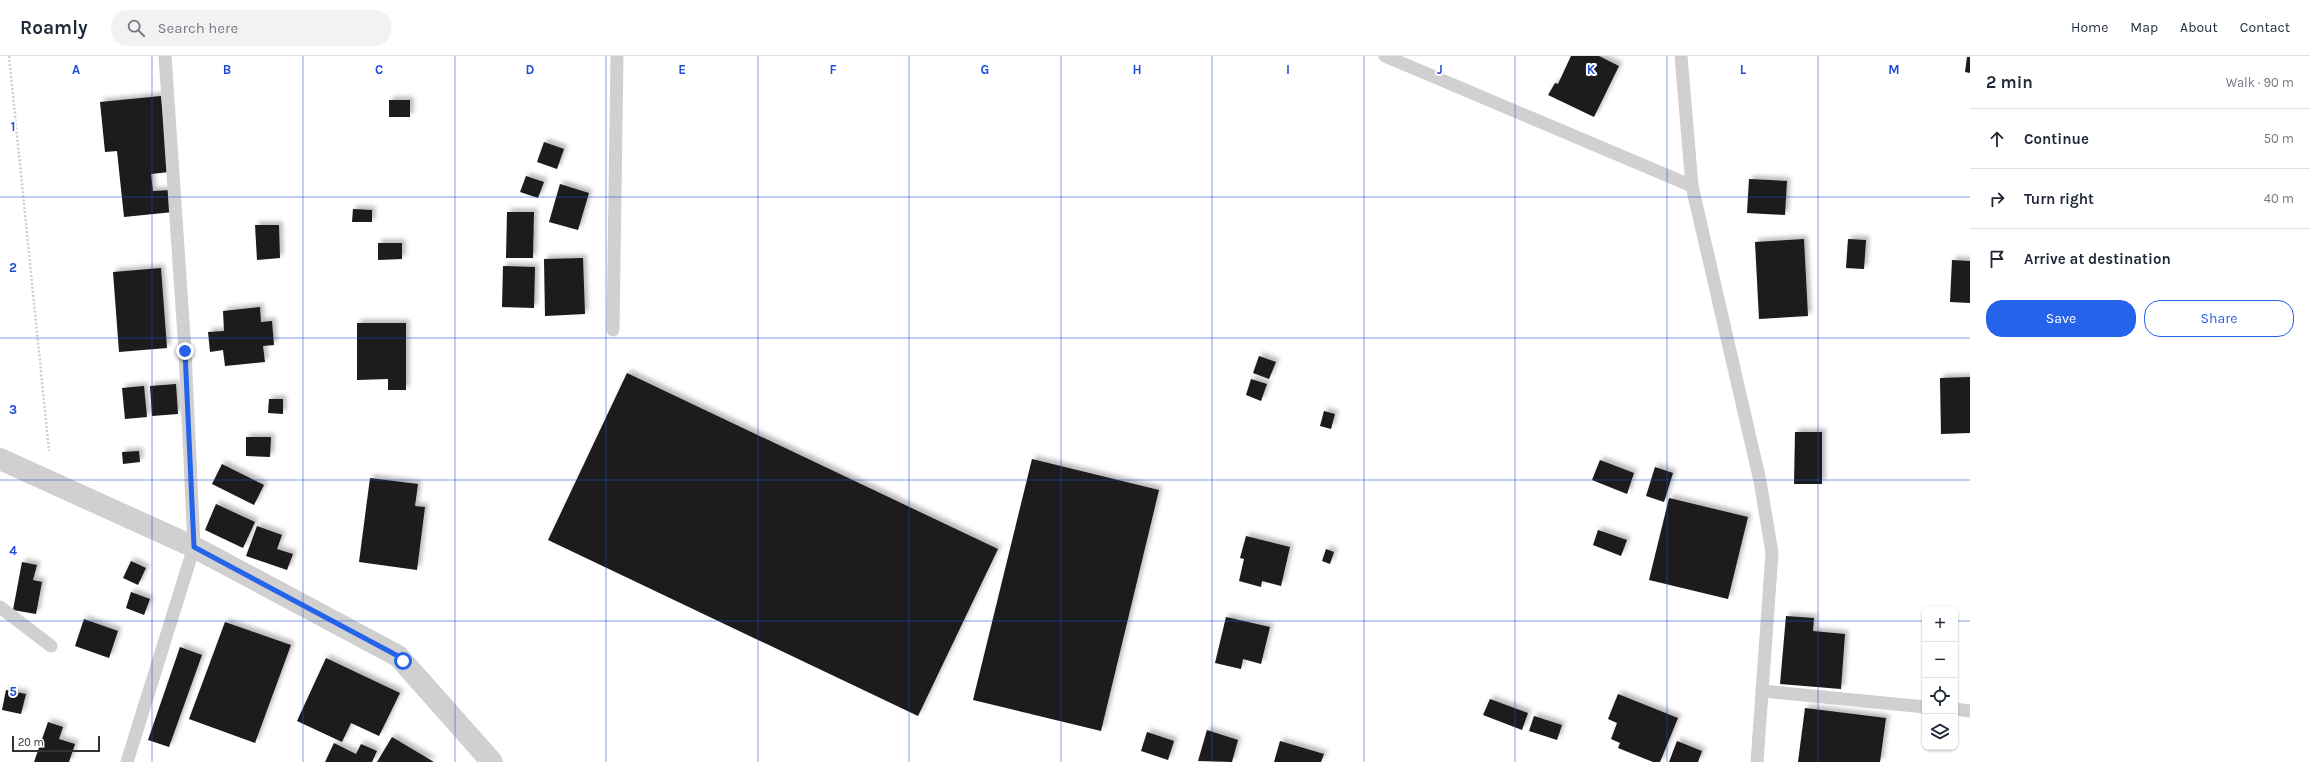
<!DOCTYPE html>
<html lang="en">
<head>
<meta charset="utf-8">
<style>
  :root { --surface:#fff; --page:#f2f2f3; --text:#1f2937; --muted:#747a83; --line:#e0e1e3; --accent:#2563eb }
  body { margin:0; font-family:Karla,sans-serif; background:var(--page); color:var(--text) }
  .controls { position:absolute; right:12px; bottom:12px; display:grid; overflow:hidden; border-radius:8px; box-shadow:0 1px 3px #0004 }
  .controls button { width:36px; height:36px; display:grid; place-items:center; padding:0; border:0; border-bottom:1px solid var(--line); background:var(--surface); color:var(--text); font:20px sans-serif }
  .scale { position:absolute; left:12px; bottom:10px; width:88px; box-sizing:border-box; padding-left:4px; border:2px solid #333; border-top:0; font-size:11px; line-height:14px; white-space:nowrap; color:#333; -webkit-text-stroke:3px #fff; paint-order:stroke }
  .stop { position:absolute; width:12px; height:12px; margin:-9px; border:3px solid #2563eb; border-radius:50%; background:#fff }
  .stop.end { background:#2563eb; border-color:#fff; box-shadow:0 1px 4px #0008 }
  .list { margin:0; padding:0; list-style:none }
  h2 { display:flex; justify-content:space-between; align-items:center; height:52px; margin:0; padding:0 16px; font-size:17px }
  h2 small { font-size:13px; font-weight:400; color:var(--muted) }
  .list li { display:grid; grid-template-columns:26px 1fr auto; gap:12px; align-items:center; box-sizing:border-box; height:60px; padding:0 16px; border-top:1px solid var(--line) }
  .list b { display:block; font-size:15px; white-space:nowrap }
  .list em { font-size:13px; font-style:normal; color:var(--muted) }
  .actions { display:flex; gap:8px; padding:12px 16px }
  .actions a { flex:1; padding:9px 0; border:1px solid var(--accent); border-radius:16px; text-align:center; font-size:14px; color:var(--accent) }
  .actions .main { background:var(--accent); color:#fff }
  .icon { flex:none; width:22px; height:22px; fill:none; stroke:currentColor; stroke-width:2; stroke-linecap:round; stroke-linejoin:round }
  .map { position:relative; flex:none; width:1970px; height:706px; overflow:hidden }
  header { display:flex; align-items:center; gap:24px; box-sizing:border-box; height:56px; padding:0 20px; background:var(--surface); border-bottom:1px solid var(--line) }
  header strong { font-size:19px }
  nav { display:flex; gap:22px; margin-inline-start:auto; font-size:14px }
  .search { width:280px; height:36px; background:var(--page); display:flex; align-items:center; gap:10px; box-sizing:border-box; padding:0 14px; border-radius:16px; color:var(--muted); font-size:15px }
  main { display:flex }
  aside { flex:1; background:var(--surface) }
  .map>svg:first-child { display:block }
  .building { fill:#1a1a1a; filter:url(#shadow) }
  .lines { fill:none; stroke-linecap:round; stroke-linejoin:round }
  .path { stroke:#cdcdcd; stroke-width:2.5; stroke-dasharray:2 2; stroke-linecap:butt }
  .service { stroke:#d0d0d0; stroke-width:13 }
  .minor { stroke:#d0d0d0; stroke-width:22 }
  .route { stroke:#2563eb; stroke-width:5 }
  .grid { fill:none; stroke:#1d4ed8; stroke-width:1; stroke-opacity:0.55 }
  .grid-label { font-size:13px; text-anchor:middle; font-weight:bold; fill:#1d4ed8; stroke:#fff; stroke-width:4; stroke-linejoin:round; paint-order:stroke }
</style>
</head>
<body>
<header>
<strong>Roamly</strong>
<div class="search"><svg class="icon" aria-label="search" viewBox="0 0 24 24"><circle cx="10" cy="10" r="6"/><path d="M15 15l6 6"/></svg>Search here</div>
<nav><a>Home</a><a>Map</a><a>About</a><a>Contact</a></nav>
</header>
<main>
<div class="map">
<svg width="1970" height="706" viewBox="0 0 1970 706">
  <defs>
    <filter id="shadow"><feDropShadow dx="3.5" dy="-3.5" stdDeviation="2" flood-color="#0004"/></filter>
  </defs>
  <rect width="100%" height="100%" fill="#fff"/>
  <!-- building -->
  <g class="building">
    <polygon points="1571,0 1599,0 1619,10 1594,61 1548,39 1555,27 1558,28"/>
    <polygon points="1967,1 1970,1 1970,17 1965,16"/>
    <polygon points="161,40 169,116 151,118 153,135 171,134 173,156 124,161 117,95 105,96 100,46"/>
    <rect x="389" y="44" width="21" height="17"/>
    <polygon points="544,86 564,93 557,113 537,106"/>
    <polygon points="526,120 544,126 538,142 520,136"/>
    <polygon points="1749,123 1787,125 1785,159 1747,157"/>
    <polygon points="560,128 589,137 578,174 549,166"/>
    <polygon points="353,153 372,154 372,166 352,166"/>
    <polygon points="507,156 534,156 533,202 506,202"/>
    <polygon points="255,169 279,169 280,202 257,204"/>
    <polygon points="1804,183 1808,260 1759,263 1755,186"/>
    <polygon points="1848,183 1866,184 1864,213 1846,212"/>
    <polygon points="378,187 402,187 402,203 378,204"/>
    <polygon points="583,202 585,258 545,260 544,203"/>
    <polygon points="1952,204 1970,205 1970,247 1950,246"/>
    <polygon points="503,210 535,211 534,252 502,251"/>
    <polygon points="161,212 167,292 119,296 113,216"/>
    <polygon points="260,251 261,266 272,265 274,289 263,290 265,306 225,310 223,294 210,296 208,276 224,275 223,255"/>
    <polygon points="357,267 406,267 406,334 388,334 388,323 357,324"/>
    <polygon points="1259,300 1276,306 1269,323 1253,317"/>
    <polygon points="627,317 998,493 918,660 548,484"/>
    <polygon points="1970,321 1970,377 1941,378 1940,322"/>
    <polygon points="1251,323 1267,328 1261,345 1246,339"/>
    <polygon points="176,328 178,358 152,360 150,330"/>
    <polygon points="144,330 147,361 125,363 122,332"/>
    <polygon points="269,343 283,343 283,358 268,357"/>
    <polygon points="1324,355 1335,358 1331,373 1320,370"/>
    <polygon points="1795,376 1822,376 1822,428 1794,428"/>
    <polygon points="246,381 271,381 270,401 246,400"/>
    <polygon points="139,395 140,406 123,408 122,396"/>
    <polygon points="1032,403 1159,434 1101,675 973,644"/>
    <polygon points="1600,404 1634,417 1627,438 1592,424"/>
    <polygon points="222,408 264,429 254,449 212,428"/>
    <polygon points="1655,411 1673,417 1664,446 1646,440"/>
    <polygon points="370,422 418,428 415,450 425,451 417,514 359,506"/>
    <polygon points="1669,442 1748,461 1728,543 1649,524"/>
    <polygon points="216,448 255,466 243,492 205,474"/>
    <polygon points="257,470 282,479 277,493 293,498 287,514 246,500"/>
    <polygon points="1598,474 1627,484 1621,500 1593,489"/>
    <polygon points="1246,480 1290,491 1281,530 1262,525 1261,531 1239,525 1244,503 1240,502"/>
    <polygon points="1326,493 1334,496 1330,508 1322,505"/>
    <polygon points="131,505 146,512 138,529 123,522"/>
    <polygon points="22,506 37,509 33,524 42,526 36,558 13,554"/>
    <polygon points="131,536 150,543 144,559 126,552"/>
    <polygon points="1786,560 1814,562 1813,575 1845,578 1841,633 1780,628"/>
    <polygon points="1226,561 1270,571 1261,608 1243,603 1241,613 1215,607"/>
    <polygon points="84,563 118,575 109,602 75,590"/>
    <polygon points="225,566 291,589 255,687 189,663"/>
    <polygon points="180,591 202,599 169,691 148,684"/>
    <polygon points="326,602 400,637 379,680 351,667 342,686 297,665"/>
    <polygon points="6,634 26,638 21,658 2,654"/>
    <polygon points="1618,638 1678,662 1660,706 1653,706 1618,692 1620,687 1611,683 1617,667 1608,663"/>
    <polygon points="1490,643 1528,657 1522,674 1483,659"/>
    <polygon points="1805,652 1886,662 1880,706 1798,706"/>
    <polygon points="1534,660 1562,669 1557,684 1529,675"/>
    <polygon points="48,666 63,671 59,683 75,688 69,706 34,706"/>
    <polygon points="1207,674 1238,684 1232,706 1198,705"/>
    <polygon points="1147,676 1174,685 1168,704 1141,695"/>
    <polygon points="392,681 434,706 377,706"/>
    <polygon points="1280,685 1324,698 1321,706 1274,706"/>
    <polygon points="1677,685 1702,695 1698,706 1669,706"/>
    <polygon points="334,687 356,698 361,688 377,695 372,706 325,706"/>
  </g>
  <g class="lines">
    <!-- path -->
    <polyline class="path" points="9,0 49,395"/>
    <!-- service -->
    <g class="service">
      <polyline points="1385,0 1692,130"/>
      <polyline points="1681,0 1692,130 1760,425 1772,497 1757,706"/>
      <polyline points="613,274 617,0"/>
      <polyline points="0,551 51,590"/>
      <polyline points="1762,635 1925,651"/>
      <polyline points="1955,653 1970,655"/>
      <polyline points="127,706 194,491 185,295 165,0"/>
    </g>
    <!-- minor -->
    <polyline class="minor" points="0,403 194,491 398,600 492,706"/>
  </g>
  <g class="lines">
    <!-- route -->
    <polyline class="route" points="185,295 194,491 398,600 403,605"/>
  </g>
  <!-- grid -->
  <path class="grid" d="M152,0v706M303,0v706M455,0v706M606,0v706M758,0v706M909,0v706M1061,0v706M1212,0v706M1364,0v706M1515,0v706M1667,0v706M1818,0v706M0,141h1970M0,282h1970M0,424h1970M0,565h1925M1955,565h15"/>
  <g class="grid-label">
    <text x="76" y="18">A</text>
    <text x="227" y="18">B</text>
    <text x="379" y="18">C</text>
    <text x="530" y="18">D</text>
    <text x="682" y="18">E</text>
    <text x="833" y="18">F</text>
    <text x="985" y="18">G</text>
    <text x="1137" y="18">H</text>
    <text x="1288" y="18">I</text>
    <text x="1440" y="18">J</text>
    <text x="1591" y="18">K</text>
    <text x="1743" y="18">L</text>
    <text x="1894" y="18">M</text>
    <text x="13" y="75">1</text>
    <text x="13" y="216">2</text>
    <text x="13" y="358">3</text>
    <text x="13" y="499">4</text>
    <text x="13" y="640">5</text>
  </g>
</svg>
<div class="controls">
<button>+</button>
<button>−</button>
<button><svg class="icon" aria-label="locate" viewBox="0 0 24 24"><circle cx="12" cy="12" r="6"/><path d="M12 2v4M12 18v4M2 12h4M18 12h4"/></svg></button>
<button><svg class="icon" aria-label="layers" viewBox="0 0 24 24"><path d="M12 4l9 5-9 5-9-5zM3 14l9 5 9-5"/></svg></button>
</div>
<div class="scale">20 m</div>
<div class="stop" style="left:403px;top:605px"></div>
<div class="stop end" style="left:185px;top:295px"></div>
</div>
<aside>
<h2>2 min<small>Walk · 90 m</small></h2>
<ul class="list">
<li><svg class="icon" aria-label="ahead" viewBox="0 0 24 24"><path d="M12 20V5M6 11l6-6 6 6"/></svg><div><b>Continue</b></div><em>50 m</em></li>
<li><svg class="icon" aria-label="right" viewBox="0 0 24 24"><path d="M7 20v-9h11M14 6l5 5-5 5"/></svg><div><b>Turn right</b></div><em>40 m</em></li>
<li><svg class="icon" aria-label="arrive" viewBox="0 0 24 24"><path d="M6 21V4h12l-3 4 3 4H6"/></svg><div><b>Arrive at destination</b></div></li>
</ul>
<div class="actions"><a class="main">Save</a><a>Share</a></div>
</aside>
</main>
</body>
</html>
